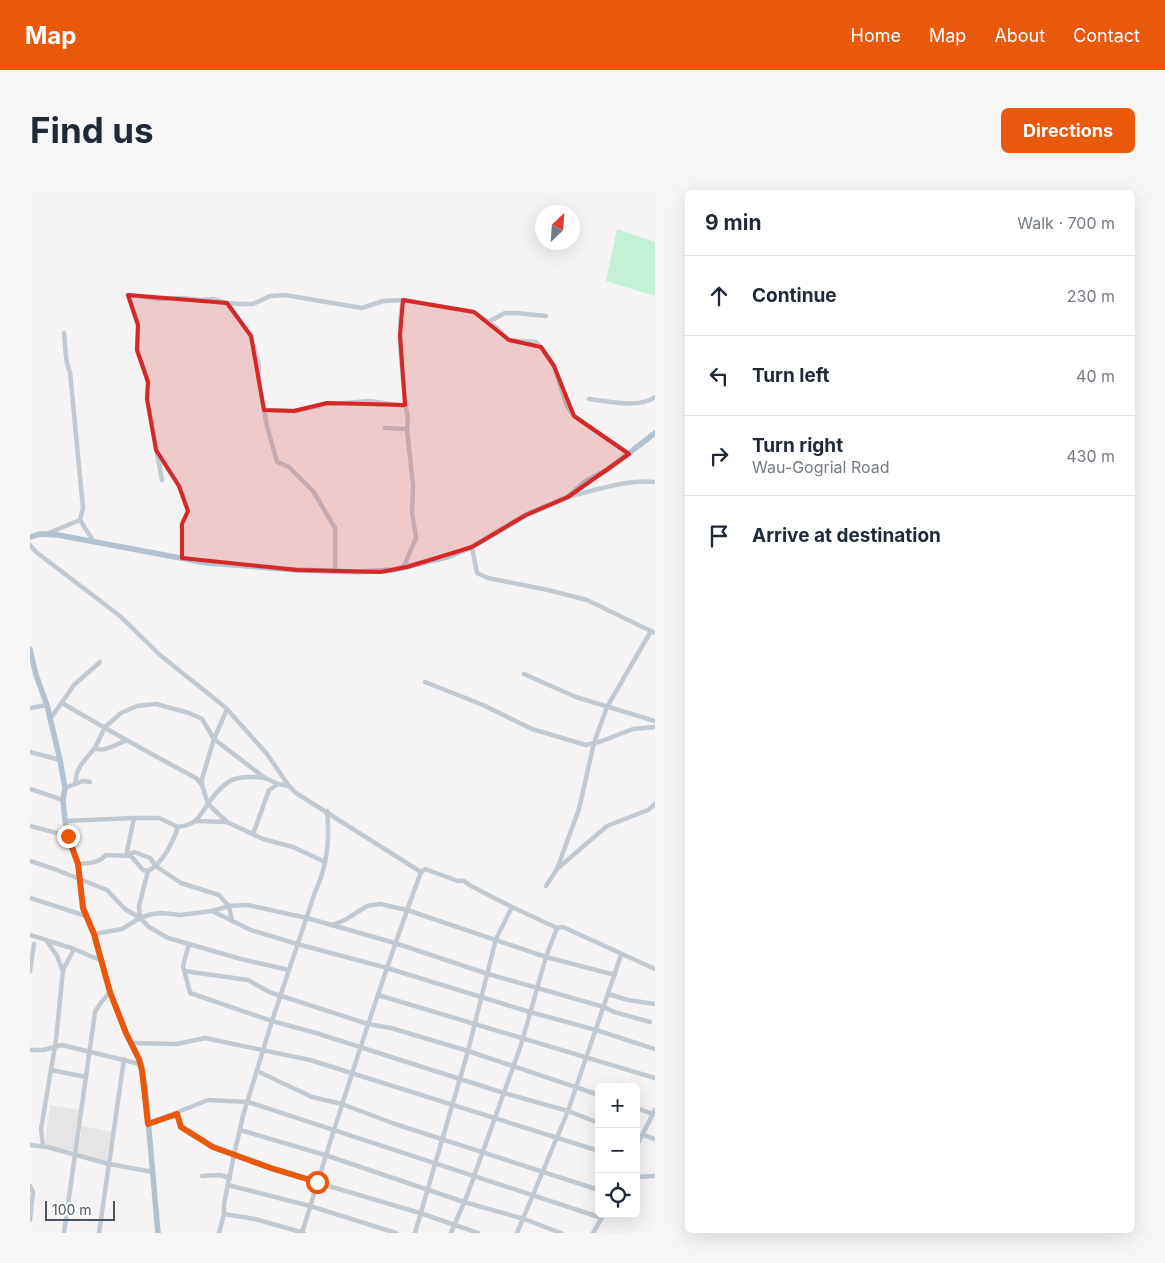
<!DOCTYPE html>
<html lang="en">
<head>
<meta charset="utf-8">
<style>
  :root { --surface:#fff; --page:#f6f6f7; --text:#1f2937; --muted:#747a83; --line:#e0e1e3; --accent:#ea580c }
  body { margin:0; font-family:Inter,sans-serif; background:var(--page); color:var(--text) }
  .controls { position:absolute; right:15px; bottom:15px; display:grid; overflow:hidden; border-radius:8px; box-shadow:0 5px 20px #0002 }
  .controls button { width:45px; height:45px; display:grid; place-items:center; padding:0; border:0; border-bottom:1px solid var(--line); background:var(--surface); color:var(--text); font:25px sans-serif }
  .compass { position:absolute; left:505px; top:15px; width:45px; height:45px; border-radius:50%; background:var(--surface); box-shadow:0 5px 20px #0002; rotate:25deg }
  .scale { position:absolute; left:15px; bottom:12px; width:70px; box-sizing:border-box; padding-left:5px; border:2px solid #4a5661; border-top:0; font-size:14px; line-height:18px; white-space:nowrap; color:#4a5661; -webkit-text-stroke:4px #fff; paint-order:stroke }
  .stop { position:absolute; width:15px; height:15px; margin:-11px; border:4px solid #ea580c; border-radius:50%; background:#fff }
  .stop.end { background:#ea580c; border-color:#fff; box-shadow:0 1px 5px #0008 }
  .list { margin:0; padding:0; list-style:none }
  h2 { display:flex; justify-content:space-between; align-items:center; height:65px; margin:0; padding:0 20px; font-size:21px }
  h2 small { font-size:16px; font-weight:400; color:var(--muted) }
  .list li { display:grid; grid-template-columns:32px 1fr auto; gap:15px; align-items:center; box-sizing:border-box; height:80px; padding:0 20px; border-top:1px solid var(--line) }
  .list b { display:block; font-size:19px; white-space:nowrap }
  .list p { margin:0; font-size:16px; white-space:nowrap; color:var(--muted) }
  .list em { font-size:16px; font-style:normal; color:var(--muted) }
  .icon { flex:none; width:28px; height:28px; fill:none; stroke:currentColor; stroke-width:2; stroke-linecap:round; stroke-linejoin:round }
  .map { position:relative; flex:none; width:625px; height:1043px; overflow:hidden; border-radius:8px }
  header { display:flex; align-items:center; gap:30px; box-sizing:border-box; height:70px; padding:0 25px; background:var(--accent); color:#fff }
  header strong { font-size:24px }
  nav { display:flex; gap:28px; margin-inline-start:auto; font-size:18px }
  .intro { display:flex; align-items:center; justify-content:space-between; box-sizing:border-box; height:120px; padding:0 30px }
  h1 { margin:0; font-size:35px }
  .button { padding:12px 22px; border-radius:8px; background:var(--accent); color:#fff; font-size:18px; font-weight:700 }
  main { display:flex; gap:30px; padding:0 30px }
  aside { flex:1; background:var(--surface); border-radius:8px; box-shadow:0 5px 20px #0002 }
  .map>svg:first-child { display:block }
  .education { fill:#e6e4e5 }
  .green { fill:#c3f1d5 }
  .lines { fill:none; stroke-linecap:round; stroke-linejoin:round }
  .minor { stroke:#c1cad2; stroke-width:4.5 }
  .major { stroke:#b3c2d1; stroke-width:5.5 }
  .route { stroke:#ea580c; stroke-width:6 }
  .marked { fill:#d62828; fill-opacity:0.2; stroke:#d62828; stroke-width:4; stroke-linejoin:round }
</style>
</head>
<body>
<header>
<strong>Map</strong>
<nav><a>Home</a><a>Map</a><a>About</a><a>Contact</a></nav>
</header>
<div class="intro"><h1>Find us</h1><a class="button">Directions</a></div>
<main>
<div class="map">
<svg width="625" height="1043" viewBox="0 0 625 1043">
  <rect width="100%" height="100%" fill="#f5f3f3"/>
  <!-- education -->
  <g class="education">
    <polygon points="20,915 49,920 43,961 15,955"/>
    <polygon points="52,936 81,942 76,971 48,964"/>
  </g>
  <!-- green -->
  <polygon class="green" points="587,39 625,52 625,106 576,91"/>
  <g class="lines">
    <!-- minor -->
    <g class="minor">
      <path d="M373,110c-7,35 0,73 3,109l2,8 -1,12 6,56 -1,28 4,25 -12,28"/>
      <polyline points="197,113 221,146 229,176 229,192 237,236 247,272 259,277 283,301 305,338 305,380"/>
      <polyline points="458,132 475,123 486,123 516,126"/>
      <path d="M559,209c20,2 48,10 66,-2"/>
      <polyline points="234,220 264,221 289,216 297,213 303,214 339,211 375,216"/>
      <polyline points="355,238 377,239"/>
      <polyline points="129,265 149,296 158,321 152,334 152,368"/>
      <polyline points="132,290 117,209 118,192 107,160 108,135 98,105 129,109 151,108 171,110 183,109 197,113 210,114 223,114 240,106 255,105 332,118 353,111 373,110 444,122 467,138 479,150 506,152 511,157 524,176 537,216 544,226 599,264"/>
      <path d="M541,306c26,-6 56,-17 84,-14"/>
      <polyline points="50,330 64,352"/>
      <path d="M16,344l34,-14 3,-12 -13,-136c-6,-12 -4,-26 -6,-39"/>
      <polyline points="0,355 6,362 90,426 130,465 195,517 237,564 259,596 266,603 391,682"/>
      <polyline points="442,357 447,383 458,388 518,400 557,410 625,443"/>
      <polyline points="494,484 546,507 625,531"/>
      <polyline points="395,492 453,515 502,539 556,555 572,551 603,539 625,537"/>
      <path d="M32,513c44,26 89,51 134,75l6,7v-6l12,-40 13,-30"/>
      <polyline points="0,518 17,515"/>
      <polyline points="21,528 44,495 70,472"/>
      <polyline points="65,558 75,537 91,523 107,516 126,514 159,523 172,529 184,549 235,588 248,594 259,596"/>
      <polyline points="0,562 30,570"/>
      <path d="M235,588c-30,-4 -40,1 -57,26l19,18 36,17 30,8 32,15"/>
      <path d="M46,594c-2,-15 10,-25 19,-36 9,5 21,-4 30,-7"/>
      <polyline points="35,598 53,591 60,592"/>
      <polyline points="0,599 33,610"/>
      <polyline points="104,628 96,666 104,662 120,668 127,677 151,693 189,705 199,716 218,715 277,728 365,753 458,784 574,817 584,822 620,832"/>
      <polyline points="35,631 104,628 129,628 148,637"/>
      <polyline points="166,631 197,632"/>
      <polyline points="0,636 38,646"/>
      <polyline points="223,644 239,600 248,594"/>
      <polyline points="0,671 27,680 77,700 95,719 110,728 119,737 138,748 211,769 259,780"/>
      <path d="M48,674c10,-1 20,0 28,-9l25,1 12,14 5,1"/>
      <polyline points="527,679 549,619 564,553 577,517 621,441"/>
      <polyline points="391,682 395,679 428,691 434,691 441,696 482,717 527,738 533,737 625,779"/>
      <polyline points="516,696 527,679 577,636 618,620 625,614"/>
      <polyline points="0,708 56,726"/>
      <polyline points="182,721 199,716 202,731"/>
      <path d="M110,728l-1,-12 9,-35c15,-8 25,-29 30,-44 18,-2 20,-9 30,-23l-6,-19"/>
      <polyline points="302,735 315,730 337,716 350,714 377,720 516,767 585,785"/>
      <polyline points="64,744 92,739 110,728 122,724 132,723 150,725 182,721 221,740 267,754 357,778 500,822 566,840 625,859"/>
      <polyline points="0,745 44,759 70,770"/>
      <polyline points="17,751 27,766 32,779"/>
      <polyline points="159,754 153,776 160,803 242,831 286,843 474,903 538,921 569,933"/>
      <polyline points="0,781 4,754"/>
      <polyline points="154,781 218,790 239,802 338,834 361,838 438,861 569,905"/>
      <polyline points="578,804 598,810 625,814"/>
      <polyline points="348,805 625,888"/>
      <polyline points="101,853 147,854 175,848 280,870 569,961"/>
      <polyline points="0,860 13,860 32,855 110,874"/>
      <polyline points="21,880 56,887"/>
      <polyline points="227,881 282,907 312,914 365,934 569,1000"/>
      <polyline points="606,918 623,924"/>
      <polyline points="147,924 151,937 183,957 204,965 241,979 390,1023 448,1043"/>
      <polyline points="118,934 178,910 218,912 572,1028"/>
      <polyline points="210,940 295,965 434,1012 494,1029 531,1043"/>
      <polyline points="613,945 625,949"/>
      <polyline points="0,955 17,957 79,974 123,982"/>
      <polyline points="13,956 11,939 26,850 33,780 44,759"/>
      <polyline points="606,957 625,920"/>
      <polyline points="172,986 190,985 200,988"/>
      <polyline points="606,987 625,986"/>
      <polyline points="198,995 280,1016 366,1043"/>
      <polyline points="0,996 3,1002 0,1030"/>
      <polyline points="194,1024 225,1029 274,1043"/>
      <polyline points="34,1043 65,822 70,814 80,802"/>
      <polyline points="69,1043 94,869"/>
      <path d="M189,1043l5,-19v-10l10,-49 9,-39 29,-95 43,-129c12,-25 15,-53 12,-81"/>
      <path d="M272,1043c37,-121 75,-242 119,-361"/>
      <polyline points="385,1043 438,861 466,749 482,717"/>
      <polyline points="421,1043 438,1003 491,855 516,767 527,738"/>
      <polyline points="487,1043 538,921 591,765"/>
      <polyline points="563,1043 574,1024"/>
    </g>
    <!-- major -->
    <g class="major">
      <polyline points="0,347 10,344 28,345 177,373 267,380 327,382 363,380 417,367 442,357 496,325 538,307 555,292 577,280 625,243"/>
      <polyline points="0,459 6,485 17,515 30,570 35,598 33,610 35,631 38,646 48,674 53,718 64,744 80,802 96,843 109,869 115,895 128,1043"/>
    </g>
  </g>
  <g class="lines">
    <!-- route -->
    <polyline class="route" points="38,646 48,674 53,718 64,744 80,802 96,843 109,869 112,880 118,934 147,924 151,937 183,957 241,978 287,992"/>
  </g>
  <!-- marked area -->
  <path class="marked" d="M98,105l99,8 24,33 13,74 30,1 33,-8 78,2 -5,-70 3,-35 71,12 35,28 32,7 13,19 20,50 55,38 -61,43 -42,18 -54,32 -65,20 -26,5 -84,-2 -115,-12v-34l6,-13 -9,-25 -23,-36 -9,-51 1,-17 -11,-32 1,-25z"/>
</svg>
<div class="controls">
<button>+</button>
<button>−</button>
<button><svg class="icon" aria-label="locate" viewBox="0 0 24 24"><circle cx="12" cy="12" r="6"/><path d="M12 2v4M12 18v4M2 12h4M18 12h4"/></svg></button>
</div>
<svg class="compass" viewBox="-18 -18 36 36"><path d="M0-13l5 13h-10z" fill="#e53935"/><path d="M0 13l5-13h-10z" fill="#747a83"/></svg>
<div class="scale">100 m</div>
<div class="stop" style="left:287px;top:992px"></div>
<div class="stop end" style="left:38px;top:646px"></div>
</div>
<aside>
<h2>9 min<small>Walk · 700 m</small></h2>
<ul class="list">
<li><svg class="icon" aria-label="ahead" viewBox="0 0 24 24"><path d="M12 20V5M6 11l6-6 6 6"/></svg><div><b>Continue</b></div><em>230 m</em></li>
<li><svg class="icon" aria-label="left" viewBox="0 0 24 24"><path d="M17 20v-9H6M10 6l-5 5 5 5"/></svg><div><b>Turn left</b></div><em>40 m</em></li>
<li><svg class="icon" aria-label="right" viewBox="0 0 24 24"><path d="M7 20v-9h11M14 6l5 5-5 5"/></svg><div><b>Turn right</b><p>Wau-Gogrial Road</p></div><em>430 m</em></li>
<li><svg class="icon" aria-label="arrive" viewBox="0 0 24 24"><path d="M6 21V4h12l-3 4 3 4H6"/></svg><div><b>Arrive at destination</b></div></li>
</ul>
</aside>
</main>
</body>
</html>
